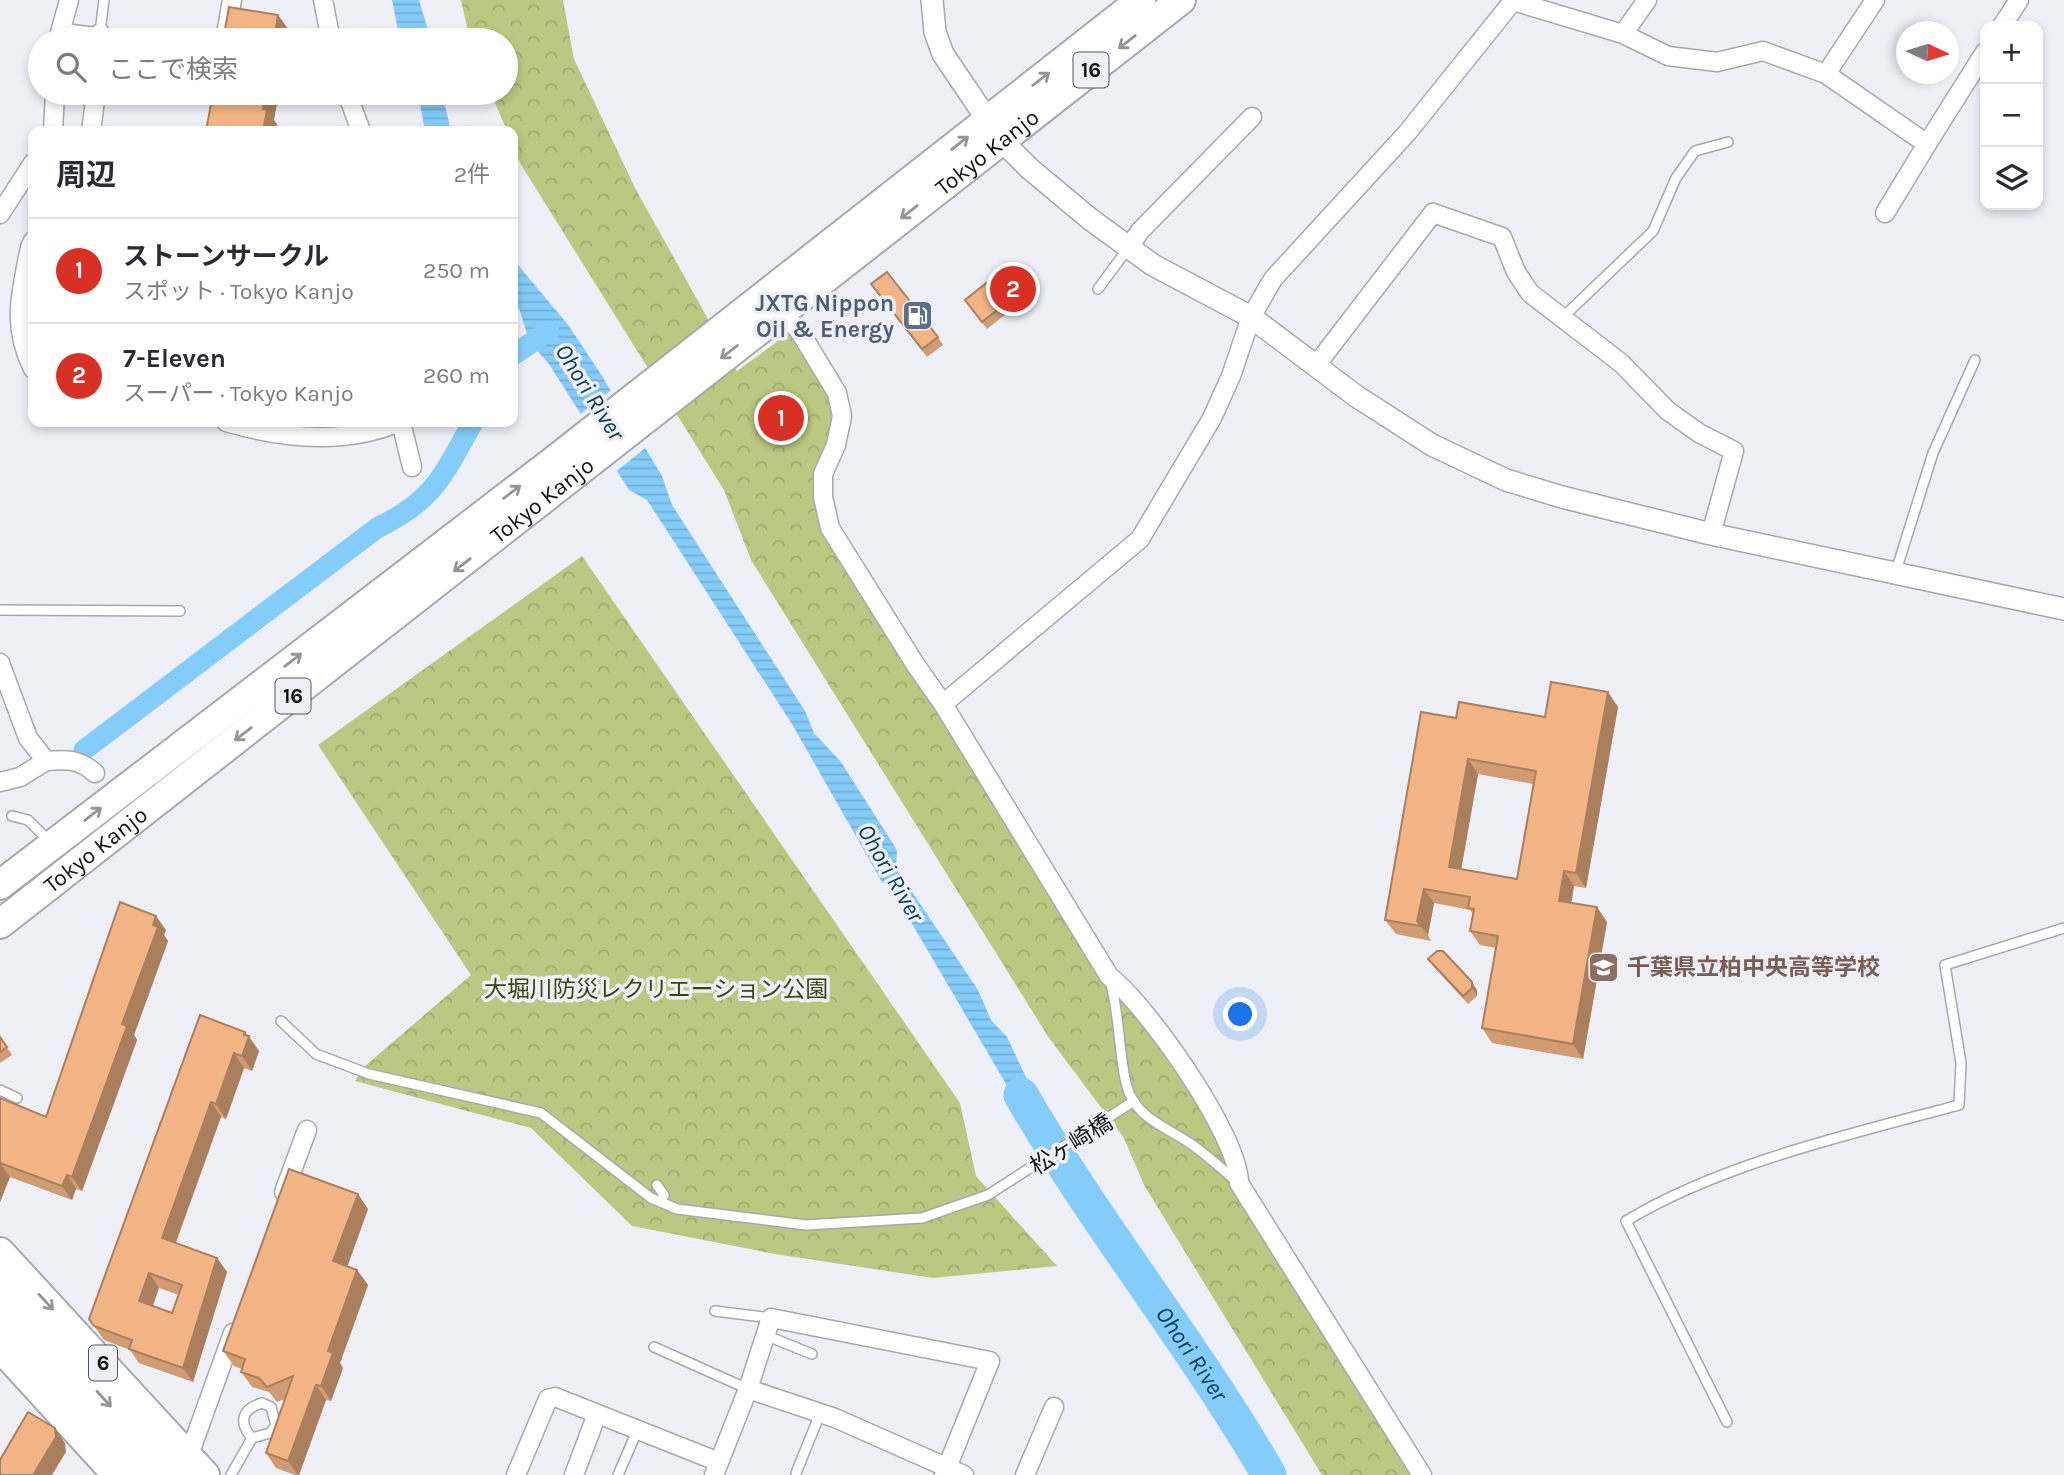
<!DOCTYPE html>
<html lang="ja">
<head>
<meta charset="utf-8">
<style>
  :root { --surface:#fff; --page:#f7f7f7; --text:#2b2b33; --muted:#7c7c81; --line:#e1e1e2; --accent:#d93025 }
  body { margin:0; font-family:Karla,"Noto Sans JP",sans-serif; background:var(--page); color:var(--text) }
  .controls { position:absolute; right:21px; top:21px; display:grid; overflow:hidden; border-radius:14px; box-shadow:0 4px 10px #0003 }
  .controls button { width:63px; height:63px; display:grid; place-items:center; padding:0; border:0; border-bottom:2px solid var(--line); background:var(--surface); color:var(--text); font:35px sans-serif }
  .compass { position:absolute; left:1896px; top:21px; width:63px; height:63px; border-radius:50%; background:var(--surface); box-shadow:0 4px 10px #0003; rotate:94deg }
  .you { position:absolute; left:1241px; top:1015px; width:24px; height:24px; margin:-18px; border:5px solid #fff; border-radius:50%; background:#1a73e8; box-shadow:0 0 0 10px #1a73e833 }
  .badge { display:grid; place-items:center; width:46px; height:46px; border-radius:50%; background:var(--accent); color:#fff; font-size:23px; font-weight:700 }
  .pin { position:absolute; translate:-50% -50%; border:4px solid #fff; box-shadow:0 2px 7px #0006 }
  .list { margin:0; padding:0; list-style:none }
  h2 { display:flex; justify-content:space-between; align-items:center; height:91px; margin:0; padding:0 28px; font-size:30px }
  h2 small { font-size:23px; font-weight:400; color:var(--muted) }
  .list li { display:grid; grid-template-columns:46px 1fr auto; gap:21px; align-items:center; box-sizing:border-box; height:105px; padding:0 28px; border-top:2px solid var(--line) }
  .list b { display:block; font-size:26px; white-space:nowrap }
  .list p { margin:0; font-size:23px; white-space:nowrap; color:var(--muted) }
  .list em { font-size:23px; font-style:normal; color:var(--muted) }
  .icon { flex:none; width:38px; height:38px; fill:none; stroke:currentColor; stroke-width:2; stroke-linecap:round; stroke-linejoin:round }
  .map { position:relative; flex:none; width:2064px; height:1475px; overflow:hidden }
  .search { position:absolute; background:var(--surface); box-shadow:0 4px 10px #0003; left:28px; top:28px; width:490px; height:77px; display:flex; align-items:center; gap:18px; box-sizing:border-box; padding:0 24px; border-radius:38px; color:var(--muted); font-size:26px }
  .panel { position:absolute; background:var(--surface); box-shadow:0 4px 10px #0003; left:28px; top:126px; width:490px; height:301px; border-radius:14px }
  .map>svg:first-child { display:block }
  .park { fill:url(#park-crowns) }
  .water { fill:url(#water-rules) }
  .pier { fill:#eff0f7 }
  .lines { fill:none; stroke-linecap:round; stroke-linejoin:round }
  .canal { stroke:#84ccf9; stroke-width:21 }
  .river { stroke:#84ccf9; stroke-width:35 }
  .service-casing { stroke:#a7a8af; stroke-width:12 }
  .minor-casing { stroke:#a7a8af; stroke-width:21 }
  .tertiary-casing { stroke:#a7a8af; stroke-width:24 }
  .trunk-casing { stroke:#a7a8af; stroke-width:32 }
  .service { stroke:#fff; stroke-width:9 }
  .minor { stroke:#fff; stroke-width:18 }
  .tertiary { stroke:#fff; stroke-width:21 }
  .trunk { stroke:#fff; stroke-width:28 }
  .wall { fill:#d19c72; fill-rule:evenodd }
  .shaded-wall { fill:#aa7f5d }
  .building { fill:#f3b585; stroke:#aa7f5d; stroke-width:2; fill-rule:evenodd }
  .oneway { stroke:#949596 }
  .labels { text-anchor:middle; stroke-width:7; stroke-linejoin:round; paint-order:stroke }
  .shield { fill:#eff0f7; stroke:#545559; stroke-width:2 }
  .shield-label { font-size:21px; font-weight:bold; fill:#121315 }
  .street-label { font-size:23px; fill:#121315; stroke:#eff0f7 }
  .service-label { font-size:23px; font-weight:bold; fill:#4e5e75; stroke:#eff0f7; text-anchor:end }
  .education-label { font-size:23px; font-weight:bold; fill:#785e54; stroke:#eff0f7; text-anchor:start }
  .park-label { font-size:23px; fill:#3c440e; stroke:#eff0f7 }
  .water-label { font-size:24px; font-style:italic; fill:#003c59; stroke:#eff0f7 }
</style>
</head>
<body>
<div class="map">
<svg width="2064" height="1475" viewBox="0 0 2064 1475">
  <defs>
    <pattern id="park-crowns" width="20" height="18" patternUnits="userSpaceOnUse" patternTransform="scale(1.75)"><rect width="20" height="18" fill="#bac881"/><path d="M2 6a3 3 0 1 1 6 0M12 15a3 3 0 1 1 6 0" fill="none" stroke="#9fab6f"/></pattern>
    <pattern id="water-rules" width="6" height="5" patternUnits="userSpaceOnUse" patternTransform="scale(1.75)"><rect width="6" height="5" fill="#84ccf9"/><path d="M0 2.5h6" fill="none" stroke="#71aed5"/></pattern>
  </defs>
  <rect width="100%" height="100%" fill="#eff0f7"/>
  <!-- park -->
  <g class="park">
    <polygon points="461,0 563,0 574,59 635,188 737,371 789,333 831,396 834,424 820,458 815,485 827,536 1002,816 1161,1043 1414,1475 1322,1475 1144,1185 1124,1138 1049,1038 751,560 724,490 520,163 513,145 513,131 507,131 491,93 506,93 506,40 470,40"/>
    <polygon points="582,556 960,1103 976,1176 1057,1266 933,1278 775,1254 632,1226 531,1128 355,1081 365,1066 471,975 318,745"/>
  </g>
  <!-- water -->
  <g class="water">
    <polygon points="392,0 419,0 431,40 400,40"/>
    <polygon points="418,93 442,93 451,131 425,131"/>
    <polygon points="513,259 569,326 602,376 662,476 672,505 805,711 814,733 841,762 897,850 896,868 978,990 991,1020 1007,1037 1052,1132 1040,1142 894,893 882,882 792,724 647,500 629,490 549,364 529,341 520,311 513,300"/>
  </g>
  <!-- pier -->
  <polygon class="pier" points="614,388 648,446 614,473 578,416"/>
  <g class="lines">
    <!-- canal -->
    <g class="canal">
      <polyline points="513,355 549,331"/>
      <path d="M84,750l293,-222c58,-28 66,-53 96,-106"/>
    </g>
    <!-- river -->
    <path class="river" id="s1" d="M1021,1095c76,131 172,249 248,380"/>
    <defs>
      <g id="service">
        <polyline points="61,28 100,33 104,0"/>
        <polyline points="1098,289 1129,247"/>
        <polyline points="1561,319 1653,231 1676,178 1695,151 1728,142"/>
        <polyline points="1896,571 1933,453 1975,360"/>
        <polyline points="0,610 180,611"/>
        <polyline points="12,816 28,820 49,841"/>
        <path d="M1110,981c10,34 8,68 16,102 8,35 39,43 65,61 16,11 31,25 46,38"/>
        <polyline points="281,1021 316,1054 369,1074 541,1113 651,1198 677,1209 806,1225 922,1218 988,1195 1134,1101"/>
        <polyline points="0,1090 17,1098"/>
        <polyline points="657,1185 664,1195 661,1202"/>
        <polyline points="715,1311 771,1318"/>
        <polyline points="765,1335 812,1354"/>
        <polyline points="654,1347 748,1389"/>
        <path d="M1727,1422l-101,-201c96,-58 225,-87 333,-116l2,-42 -16,-98 119,-37"/>
        <polyline points="796,1473 820,1414"/>
        <path d="M231,1475l21,-37 18,-5 6,-8 -5,-18 -9,-4c-20,6 -24,19 -10,35"/>
        <polyline points="618,1475 637,1431"/>
      </g>
      <g id="minor">
        <polyline points="323,0 331,40"/>
        <polyline points="2002,26 2019,0"/>
        <polyline points="100,33 100,40"/>
        <polyline points="1623,34 1647,0"/>
        <polyline points="58,40 69,0"/>
        <polyline points="225,40 232,0"/>
        <polyline points="1826,74 1875,0"/>
        <polyline points="347,93 361,131"/>
        <polyline points="53,131 55,93"/>
        <polyline points="91,131 96,93"/>
        <polyline points="1885,213 1927,144"/>
        <polyline points="0,214 33,163"/>
        <path d="M33,241l-3,6c-9,48 -19,77 3,122"/>
        <polyline points="1129,247 1140,231 1252,117"/>
        <path d="M782,311l18,21 37,61 5,23 -6,29 -13,29v23l7,31 85,136 28,40 166,272c38,29 130,160 130,207l183,292"/>
        <polyline points="1317,364 1433,213 1502,237 1516,272 1530,293 1621,363 1668,411 1699,433 1734,451 1711,534"/>
        <path d="M226,422c55,16 119,23 173,0"/>
        <polyline points="401,422 412,467"/>
        <path d="M0,663l28,75 18,23c21,-2 33,-2 49,12"/>
        <polyline points="943,704 1140,539 1212,418 1231,376 1251,317 1273,279 1407,133 1513,1 1623,34 1668,56 1717,62 1763,51 1826,74 1927,144 1985,52"/>
        <polyline points="0,782 20,777 46,761"/>
        <polyline points="284,1192 307,1130"/>
        <polyline points="748,1389 835,1418 964,1475"/>
        <polyline points="185,1453 193,1444 233,1333"/>
        <polyline points="516,1475 548,1399 555,1397 719,1462"/>
        <polyline points="574,1475 597,1414"/>
        <polyline points="714,1475 748,1389 771,1318 990,1361 944,1475"/>
        <polyline points="1025,1475 1054,1407"/>
      </g>
      <polyline id="tertiary" points="932,0 935,32 943,54 1001,140 1029,168 1090,219 1153,265 1251,317 1356,396 1432,445 1506,480 1562,497 1711,534 2064,609"/>
      <g id="trunk">
        <polyline points="0,885 556,459 1141,0"/>
        <path id="s2" d="M0,924l1181,-924"/>
        <polyline points="0,1252 205,1475"/>
        <polyline points="0,1285 173,1475"/>
        <polyline points="0,1317 143,1475"/>
        <polyline points="0,1347 117,1475"/>
      </g>
    </defs>
    <!-- service casing -->
    <use href="#service" class="service-casing"/>
    <!-- minor casing -->
    <use href="#minor" class="minor-casing"/>
    <!-- tertiary casing -->
    <use href="#tertiary" class="tertiary-casing"/>
    <!-- trunk casing -->
    <use href="#trunk" class="trunk-casing"/>
    <!-- service -->
    <use href="#service" class="service"/>
    <!-- minor -->
    <use href="#minor" class="minor"/>
    <!-- tertiary -->
    <use href="#tertiary" class="tertiary"/>
    <!-- trunk -->
    <use href="#trunk" class="trunk"/>
  </g>
  <!-- wall -->
  <g class="wall">
    <polygon points="1026,287 1031,294 987,329 965,300"/>
    <polygon points="877,292 938,337 943,345 927,357"/>
    <path d="M1618,707l-32,181 -12,-2 -3,17 36,19 -24,137 -91,-16 -10,-15 14,-80 -16,-3 -10,-14 3,-17 -3,-4 -36,-7 -6,32 3,6 -35,-7 -11,-14 71,-202 89,-1zM1478,774l55,10 -16,95 -56,-10z"/>
    <polygon points="166,930 164,935 168,941 134,1035 137,1040 82,1191 76,1189 72,1200 10,1177 0,1202 0,1098 46,1117"/>
    <polygon points="1428,959 1477,990 1477,996 1468,1004 1433,966"/>
    <path d="M200,1015l49,21 10,15 -7,20 -8,-3 -18,51 -5,-2 -45,126 41,15 10,14 -34,110 -54,-19 -9,-13 -26,-10 -15,-21zM159,1288l20,7 -7,18 -19,-7z"/>
    <polygon points="0,1037 12,1055 0,1063"/>
    <polygon points="368,1209 347,1266 357,1270 368,1285 340,1363 343,1368 331,1401 326,1400 299,1475 295,1475 276,1468 266,1453 285,1399 277,1402 269,1392 252,1387 241,1372 242,1369 234,1366 223,1351"/>
  </g>
  <!-- shaded-wall -->
  <g class="shaded-wall">
    <polygon points="278,15 289,30 287,40 274,40"/>
    <polygon points="266,93 279,93 274,120 277,124 276,131 263,131 263,109"/>
    <polygon points="1608,692 1618,707 1586,888 1576,873"/>
    <polygon points="1468,759 1478,774 1459,882 1449,867"/>
    <polygon points="1564,871 1574,886 1569,916 1559,901"/>
    <polygon points="1424,889 1434,903 1428,935 1417,921"/>
    <polygon points="1597,907 1607,922 1583,1059 1573,1044"/>
    <polygon points="156,916 166,930 164,935 168,941 134,1035 137,1040 82,1191 72,1177 122,1024"/>
    <polygon points="1472,982 1477,990 1477,996 1472,988"/>
    <polygon points="245,1032 259,1051 252,1071 242,1056"/>
    <polygon points="234,1053 244,1068 226,1119 216,1104"/>
    <polygon points="211,1102 221,1117 172,1252 162,1238"/>
    <polygon points="0,1163 10,1177 0,1202"/>
    <polygon points="67,1175 76,1189 72,1200 62,1186"/>
    <polygon points="358,1194 368,1209 344,1276 333,1261"/>
    <polygon points="217,1258 227,1272 193,1382 183,1368"/>
    <polygon points="357,1270 368,1285 340,1363 343,1368 331,1401 321,1386 328,1351"/>
    <polygon points="149,1273 159,1288 149,1316 139,1301"/>
    <polygon points="316,1385 326,1400 299,1475 298,1475 288,1461"/>
    <polygon points="55,1428 65,1443 66,1452 52,1475 33,1475"/>
  </g>
  <!-- building -->
  <g class="building">
    <polygon points="229,7 278,15 274,40 223,40"/>
    <polygon points="213,93 266,93 263,109 267,110 263,131 206,131"/>
    <polygon points="1009,265 1026,287 982,322 965,300"/>
    <polygon points="887,272 938,337 922,349 871,284"/>
    <path d="M1551,682l57,10 -32,181 -12,-2 -5,30 38,6 -24,137 -91,-16 16,-92 -28,-5 4,-22 -6,-1 2,-11 -46,-8 -7,32 4,5 -36,-6 36,-208 35,6 3,-16 86,15zM1468,759l68,12 -19,108 -68,-12z"/>
    <polygon points="120,902 156,916 153,925 158,927 122,1024 127,1026 72,1177 67,1175 62,1186 0,1163 0,1098 46,1117"/>
    <polygon points="1437,951 1443,951 1472,982 1472,988 1463,996 1428,959"/>
    <path d="M200,1015l45,17 -1,3 5,1 -7,20 -8,-3 -18,51 -5,-2 -49,136 55,20 -34,110 -54,-19 3,-9 -38,-14 -5,-7zM149,1273l33,12 -10,28 -33,-12z"/>
    <polygon points="0,1037 7,1047 0,1052"/>
    <polygon points="289,1169 358,1194 333,1261 357,1270 328,1351 333,1353 321,1386 316,1385 288,1461 266,1453 293,1376 267,1387 259,1378 241,1372 245,1359 223,1351"/>
    <polygon points="28,1412 55,1428 56,1437 33,1475 0,1475 0,1460"/>
  </g>
  <!-- one-way arrows -->
  <defs><path id="oneway-shaft" d="M-6 0H5M1.5-3L5.5 0L1.5 3" fill="none" stroke-width="1.6" stroke-linecap="round" stroke-linejoin="round" transform="scale(1.75)"/></defs>
  <g class="oneway">
    <use href="#oneway-shaft" transform="translate(1127 42) rotate(142)"/>
    <use href="#oneway-shaft" transform="translate(1041 79) rotate(-38)"/>
    <use href="#oneway-shaft" transform="translate(960 143) rotate(-38)"/>
    <use href="#oneway-shaft" transform="translate(909 212) rotate(142)"/>
    <use href="#oneway-shaft" transform="translate(729 352) rotate(142)"/>
    <use href="#oneway-shaft" transform="translate(512 492) rotate(-37)"/>
    <use href="#oneway-shaft" transform="translate(462 565) rotate(142)"/>
    <use href="#oneway-shaft" transform="translate(293 660) rotate(-37)"/>
    <use href="#oneway-shaft" transform="translate(243 734) rotate(142)"/>
    <use href="#oneway-shaft" transform="translate(93 814) rotate(-38)"/>
    <use href="#oneway-shaft" transform="translate(46 1302) rotate(47)"/>
    <use href="#oneway-shaft" transform="translate(104 1399) rotate(48)"/>
  </g>
  <!-- icons -->
  <defs>
    <symbol id="fuel-square" viewBox="-11 -11 22 22"><rect x="-9" y="-9" width="18" height="18" rx="4" fill="#5c6f8a" stroke="#eff0f7"/><path d="M-5.5-6h7V0h2V4h1.3V-2.5L3-4.5l.8-.8L6-3V5H2.5V1h-1V6h-7ZM-4.2-4.7v3.2H.2V-4.7Z" fill="#fff"/></symbol>
    <symbol id="school-square" viewBox="-11 -11 22 22"><rect x="-9" y="-9" width="18" height="18" rx="4" fill="#8d6e63" stroke="#eff0f7"/><path d="M0-5L7-2L0 1L-7-2ZM-4 1L0 2.5L4 1V4Q0 6-4 4Z" fill="#fff"/></symbol>
  </defs>
  <g fill-rule="evenodd">
    <use href="#fuel-square" x="900" y="298" width="35" height="35"/>
    <use href="#school-square" x="1586" y="950" width="35" height="35"/>
  </g>
  <g class="labels">
    <!-- shield labels -->
    <g class="shield">
      <rect x="1073.5" y="52.5" width="35" height="35" rx="5"/>
      <rect x="275.5" y="678.5" width="35" height="35" rx="5"/>
      <rect x="89" y="1345.5" width="28" height="35" rx="5"/>
    </g>
    <g class="shield-label">
      <text x="1091" y="77">16</text>
      <text x="293" y="703">16</text>
      <text x="103" y="1370">6</text>
    </g>
    <!-- street labels -->
    <g class="street-label">
      <text dy="8" stroke="none"><textPath href="#s2" startOffset="1253">Tokyo Kanjo</textPath></text>
      <text dy="8" stroke="none"><textPath href="#s2" startOffset="688">Tokyo Kanjo</textPath></text>
      <text dy="8" stroke="none"><textPath href="#s2" startOffset="121">Tokyo Kanjo</textPath></text>
      <text transform="translate(1071 1144) rotate(-32)" y="8">松ヶ崎橋</text>
    </g>
    <!-- service labels -->
    <g class="service-label">
      <text x="894" y="311">JXTG Nippon<tspan x="894" dy="26">Oil &amp; Energy</tspan></text>
    </g>
    <!-- education labels -->
    <g class="education-label">
      <text x="1627" y="975">千葉県立柏中央高等学校</text>
    </g>
    <!-- park labels -->
    <g class="park-label">
      <text x="656" y="997">大堀川防災レクリエーション公園</text>
    </g>
    <!-- water labels -->
    <g class="water-label">
      <text transform="translate(590 392) rotate(58)" y="8">Ohori River</text>
      <text transform="translate(891 873) rotate(60)" y="8">Ohori River</text>
      <text dy="8" stroke="none"><textPath href="#s1" startOffset="310">Ohori River</textPath></text>
    </g>
  </g>
</svg>
<div class="controls">
<button>+</button>
<button>−</button>
<button><svg class="icon" aria-label="layers" viewBox="0 0 24 24"><path d="M12 4l9 5-9 5-9-5zM3 14l9 5 9-5"/></svg></button>
</div>
<svg class="compass" viewBox="-18 -18 36 36"><path d="M0-13l5 13h-10z" fill="#e53935"/><path d="M0 13l5-13h-10z" fill="#7c7c81"/></svg>
<div class="you"></div>
<div class="pin badge" style="left:781px;top:418px">1</div>
<div class="pin badge" style="left:1013px;top:289px">2</div>
<div class="search"><svg class="icon" aria-label="search" viewBox="0 0 24 24"><circle cx="10" cy="10" r="6"/><path d="M15 15l6 6"/></svg>ここで検索</div>
<section class="panel">
<h2>周辺<small>2件</small></h2>
<ul class="list">
<li><span class="badge">1</span><div><b>ストーンサークル</b><p>スポット · Tokyo Kanjo</p></div><em>250 m</em></li>
<li><span class="badge">2</span><div><b>7-Eleven</b><p>スーパー · Tokyo Kanjo</p></div><em>260 m</em></li>
</ul>
</section>
</div>
</body>
</html>
